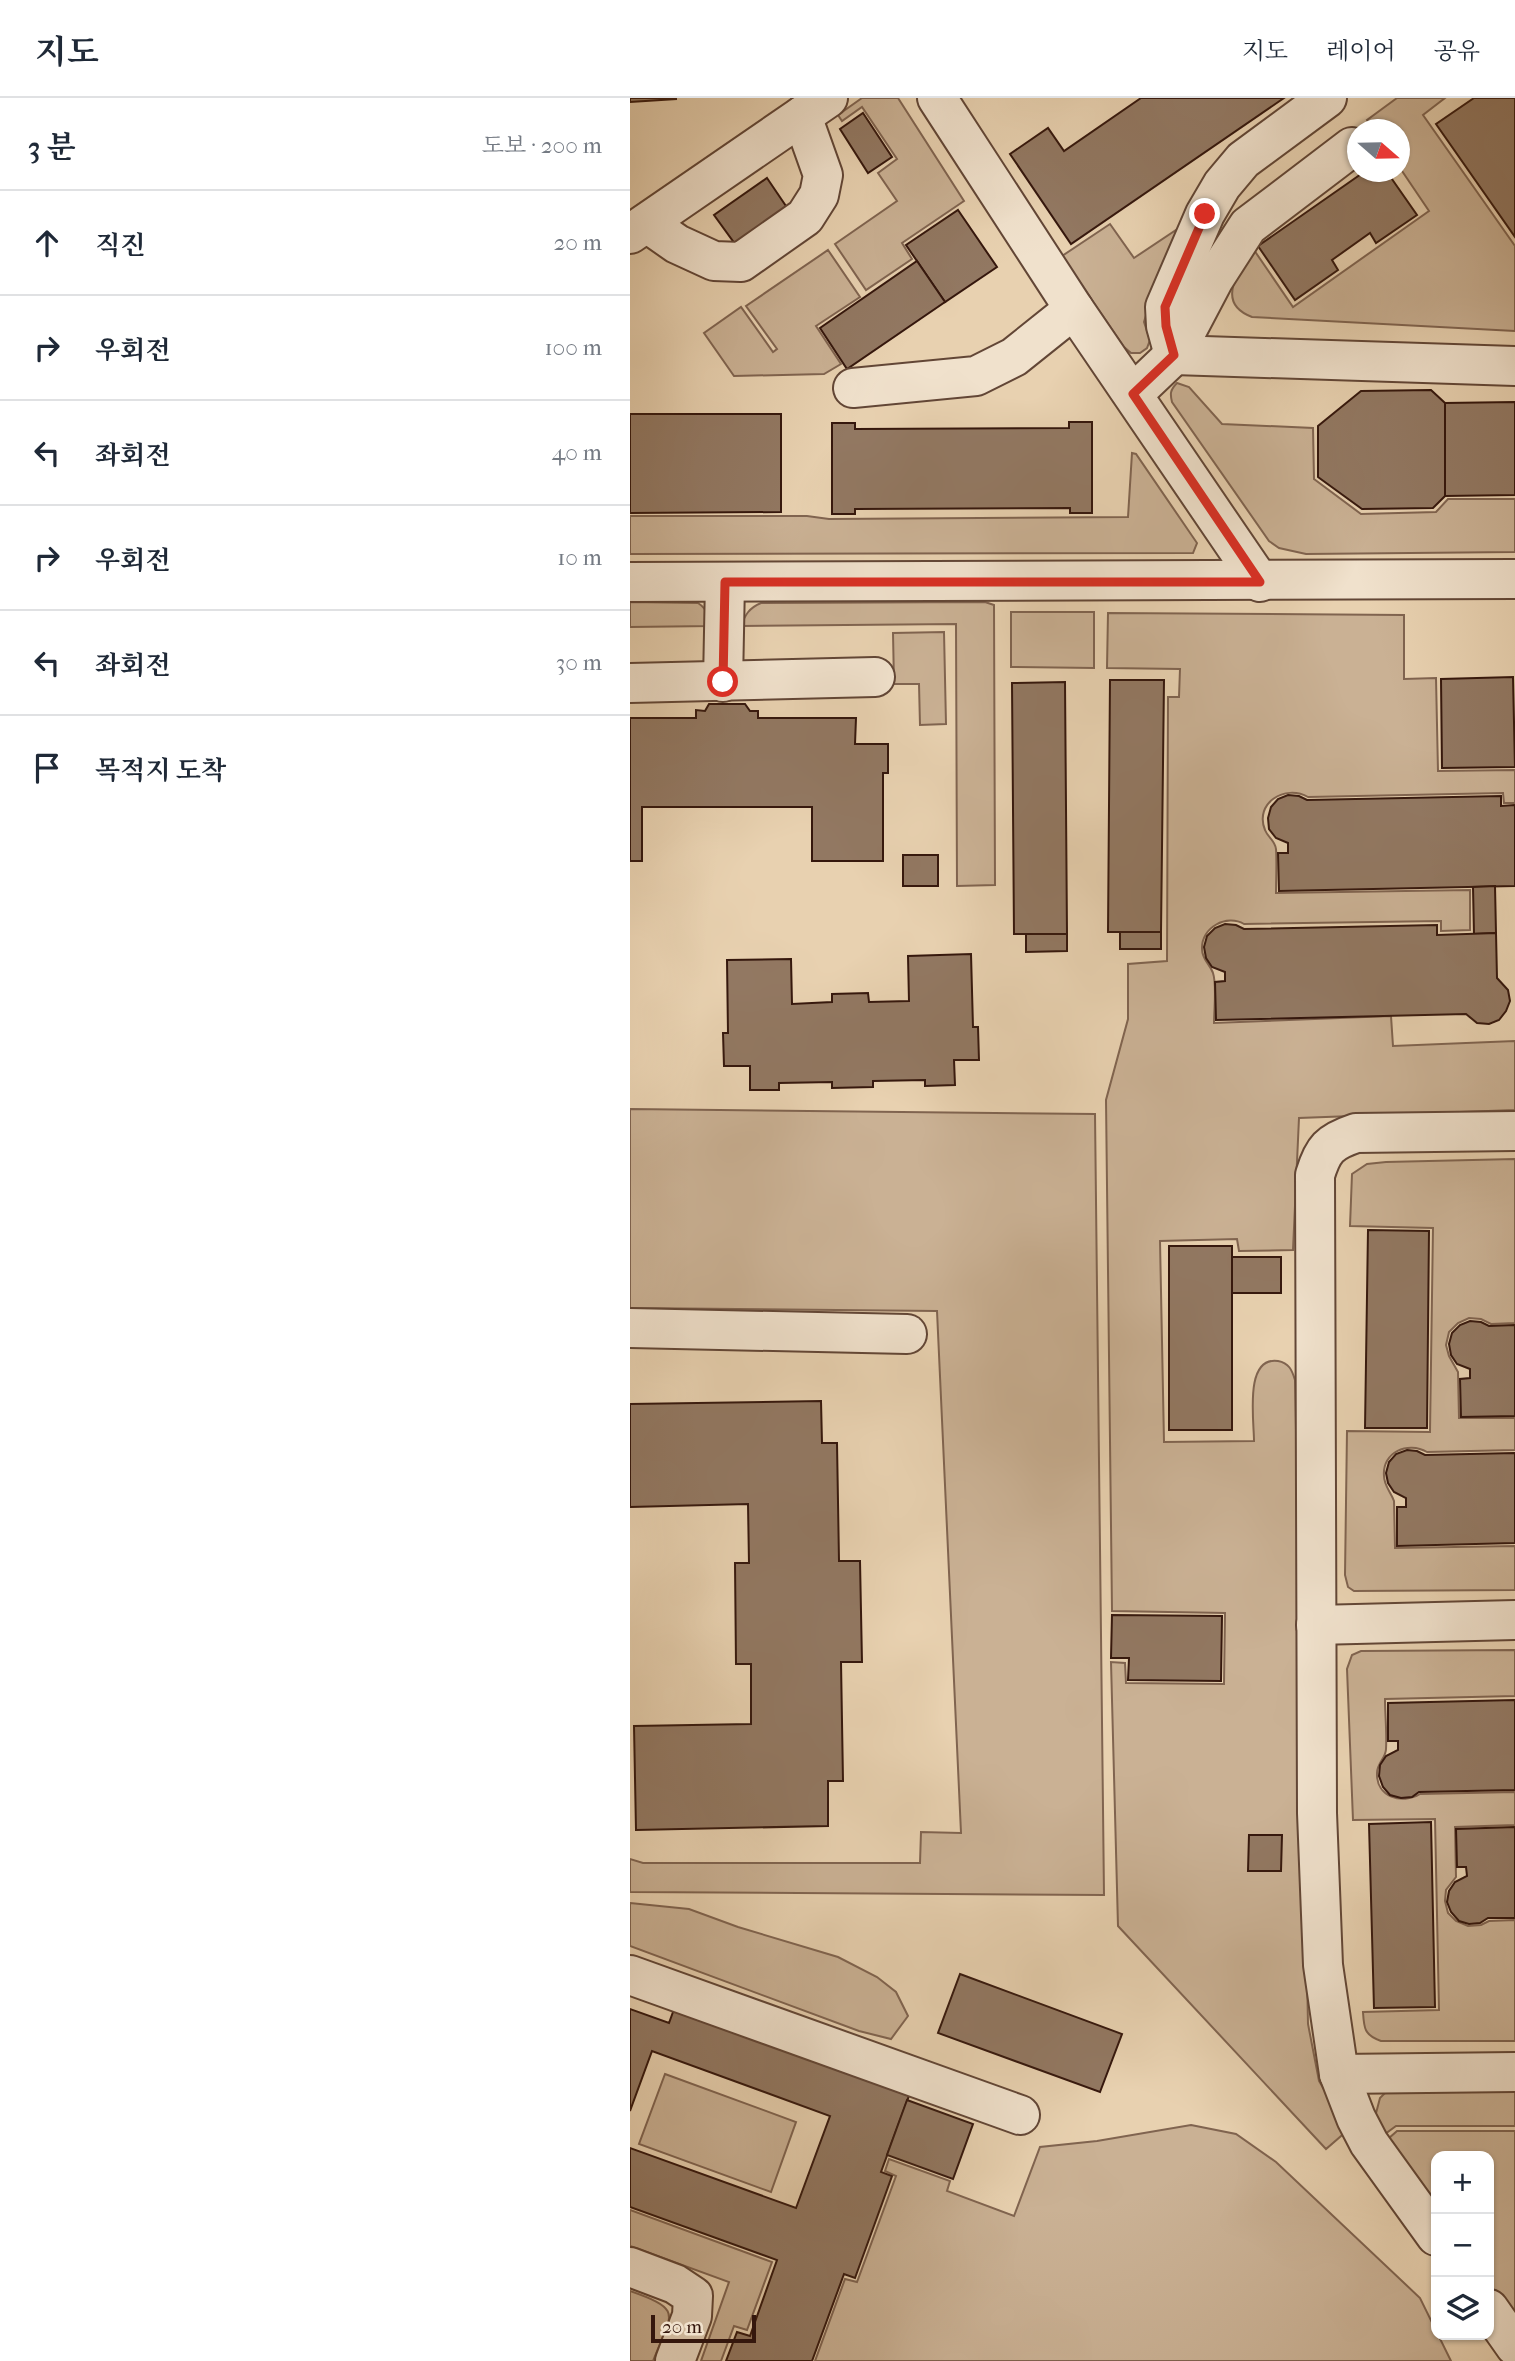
<!DOCTYPE html>
<html lang="ko">
<head>
<meta charset="utf-8">
<style>
  :root { --surface:#fff; --page:#f6f6f7; --text:#1f2937; --muted:#747a83; --line:#e0e1e3 }
  body { margin:0; font-family:"IM FELL French Canon","Noto Serif KR",serif; background:var(--page); color:var(--text) }
  .controls { position:absolute; right:21px; bottom:21px; display:grid; overflow:hidden; border-radius:14px; box-shadow:0 2px 5px #0004 }
  .controls button { width:63px; height:63px; display:grid; place-items:center; padding:0; border:0; border-bottom:2px solid var(--line); background:var(--surface); color:var(--text); font:35px sans-serif }
  .compass { position:absolute; left:717px; top:21px; width:63px; height:63px; border-radius:50%; background:var(--surface); box-shadow:0 2px 5px #0004; rotate:110deg }
  .scale { position:absolute; left:21px; bottom:18px; width:105px; box-sizing:border-box; padding-left:7px; border:4px solid #35170d; border-top:0; font-size:19px; line-height:24px; white-space:nowrap; color:#35170d; -webkit-text-stroke:5px #f0e1cc; paint-order:stroke }
  .stop { position:absolute; width:21px; height:21px; margin:-16px; border:5px solid #d93025; border-radius:50%; background:#fff }
  .stop.end { background:#d93025; border-color:#fff; box-shadow:0 2px 7px #0008 }
  .list { margin:0; padding:0; list-style:none }
  h2 { display:flex; justify-content:space-between; align-items:center; height:91px; margin:0; padding:0 28px; font-size:30px }
  h2 small { font-size:23px; font-weight:400; color:var(--muted) }
  .list li { display:grid; grid-template-columns:46px 1fr auto; gap:21px; align-items:center; box-sizing:border-box; height:105px; padding:0 28px; border-top:2px solid var(--line) }
  .list b { display:block; font-size:26px; white-space:nowrap }
  .list em { font-size:23px; font-style:normal; color:var(--muted) }
  .icon { flex:none; width:38px; height:38px; fill:none; stroke:currentColor; stroke-width:2; stroke-linecap:round; stroke-linejoin:round }
  .map { position:relative; flex:none; width:885px; height:2263px; overflow:hidden }
  header { display:flex; align-items:center; gap:42px; box-sizing:border-box; height:98px; padding:0 35px; background:var(--surface); border-bottom:2px solid var(--line) }
  header strong { font-size:33px }
  nav { display:flex; gap:38px; margin-inline-start:auto; font-size:24px }
  main { display:flex }
  aside { flex:1; background:var(--surface) }
  .map>svg:first-child { display:block }
  .green { fill:#cab194; stroke:#806450; stroke-width:2 }
  .building { fill:#927862; stroke:#35170d; stroke-width:2 }
  .lines { fill:none; stroke-linecap:round; stroke-linejoin:round }
  .minor-casing { stroke:#624636; stroke-width:42 }
  .minor { stroke:#f0e1cc; stroke-width:38 }
  .route { stroke:#d93025; stroke-width:9 }
</style>
</head>
<body>
<header>
<strong>지도</strong>
<nav><a>지도</a><a>레이어</a><a>공유</a></nav>
</header>
<main>
<aside>
<h2>3 분<small>도보 · 200 m</small></h2>
<ul class="list">
<li><svg class="icon" aria-label="ahead" viewBox="0 0 24 24"><path d="M12 20V5M6 11l6-6 6 6"/></svg><div><b>직진</b></div><em>20 m</em></li>
<li><svg class="icon" aria-label="right" viewBox="0 0 24 24"><path d="M7 20v-9h11M14 6l5 5-5 5"/></svg><div><b>우회전</b></div><em>100 m</em></li>
<li><svg class="icon" aria-label="left" viewBox="0 0 24 24"><path d="M17 20v-9H6M10 6l-5 5 5 5"/></svg><div><b>좌회전</b></div><em>40 m</em></li>
<li><svg class="icon" aria-label="right" viewBox="0 0 24 24"><path d="M7 20v-9h11M14 6l5 5-5 5"/></svg><div><b>우회전</b></div><em>10 m</em></li>
<li><svg class="icon" aria-label="left" viewBox="0 0 24 24"><path d="M17 20v-9H6M10 6l-5 5 5 5"/></svg><div><b>좌회전</b></div><em>30 m</em></li>
<li><svg class="icon" aria-label="arrive" viewBox="0 0 24 24"><path d="M6 21V4h12l-3 4 3 4H6"/></svg><div><b>목적지 도착</b></div></li>
</ul>
</aside>
<div class="map">
<svg width="885" height="2263" viewBox="0 0 885 2263">
  <rect width="100%" height="100%" fill="#e8d1b0"/>
  <filter id="stains"><feTurbulence type="fractalNoise" baseFrequency=".00286" numOctaves="4"/><feColorMatrix values="0 0 0 0 .2 0 0 0 0 .09 0 0 0 0 .02 0 0 0 .5 -.17"/></filter>
  <radialGradient id="worn" r=".72"><stop offset=".6" stop-color="#630" stop-opacity="0"/><stop offset="1" stop-color="#630" stop-opacity=".3"/></radialGradient>
  <!-- green -->
  <g class="green">
    <polygon points="232,0 268,0 334,103 272,145 282,161 236,192 205,146 267,103 248,75 267,61 232,9 212,23 208,17"/>
    <path d="M767,0h48l-22,17 92,131v85l-263,-14c-37,-14 -14,-45 2,-67l39,57 136,-96 -29,-43 -1,-38 -26,-1 -6,-9z"/>
    <polygon points="480,126 504,160 555,126 519,207 514,224 520,242 517,250 510,255 501,255 494,249 432,158"/>
    <polygon points="198,152 230,199 186,228 211,266 194,276 104,278 74,235 111,209 143,254 147,251 116,208"/>
    <path d="M547,285l12,4 33,37 91,4 1,51 47,35 75,-2 12,-13h67v53l-209,2 -27,-6 -10,-7 -97,-139c-2,-8 -2,-12 5,-19z"/>
    <polygon points="502,355 506,356 567,445 563,455 0,456 0,418 177,418 199,421 498,419"/>
    <path d="M0,504l68,1c9,6 11,13 13,23l-81,1z"/>
    <path d="M355,504l9,3 1,280 -38,1 -1,-262 -215,2c4,-11 8,-18 20,-23z"/>
    <polygon points="381,514 464,514 464,570 381,569"/>
    <path d="M478,515l296,2v64l32,-1 2,93 77,-1v33h-11l-1,-10 -195,4c-23,-13 -54,6 -43,33 3,8 10,10 11,19 1,14 0,30 0,44l194,-3v40l-29,1v-10l-197,3c-17,-10 -43,3 -42,25 0,11 8,15 11,24 4,12 1,37 1,50l177,-7 2,30 122,-5v69l-216,8 -6,132 -54,1 -2,-12 -77,2 4,201 90,-1c0,-21 -10,-85 24,-80 11,2 14,9 17,19l13,644 11,57 29,49 -22,19 -208,-223 -7,-264 14,1 1,20 98,1 1,-71 -113,-2 -6,-511 22,-81v-55l39,-3 1,-264h11l1,-28 -73,-1z"/>
    <polygon points="314,534 316,626 290,627 289,586 264,586 263,535"/>
    <polygon points="0,1011 465,1016 474,1797 0,1794 0,1761 13,1765 290,1765 291,1734 331,1735 307,1213 0,1210"/>
    <path d="M885,1061v164l-24,1 -10,-5 -12,-1 -11,5 -9,9 -3,13 3,11 9,16 1,46h56v32l-88,2c-19,-11 -45,0 -43,24 0,10 7,16 10,25l1,47 120,-2v44l-161,1 -6,-4 -3,-12 2,-144 83,1 3,-204 -83,-2 2,-52 15,-10 19,-2z"/>
    <path d="M885,1552v46l-130,3c0,16 2,33 1,50 0,9 -9,14 -9,24 -1,24 25,32 43,21l95,-2v33l-60,2 1,50 -10,13 -1,11 3,12 8,8 12,5 13,-1 8,-4 26,-1v121h-134c-17,-6 -17,-13 -18,-29l76,-2 -4,-191 -82,1 -6,-151 5,-14 9,-4z"/>
    <polygon points="0,1805 59,1811 108,1829 208,1859 247,1879 266,1894 278,1918 261,1941 229,1933 0,1848"/>
    <polygon points="35,1976 166,2024 141,2094 9,2046"/>
    <polygon points="885,1990 885,2028 766,2028 755,2036 745,2019 750,2000 756,1994"/>
    <polygon points="561,2027 606,2036 646,2064 790,2200 821,2263 185,2263 215,2181 227,2184 266,2078 255,2073 259,2061 320,2083 317,2093 384,2118 410,2049 467,2043"/>
    <polygon points="767,2033 885,2033 885,2223 859,2186 859,2058 806,2058 806,2110 758,2041"/>
    <polygon points="0,2112 142,2164 117,2232 104,2228 91,2263 71,2263 99,2184 0,2148"/>
    <path d="M0,2193c54,19 42,22 23,70h-23z"/>
  </g>
  <!-- building -->
  <g class="building">
    <polygon points="0,0 46,0 46,1 0,4"/>
    <polygon points="511,0 654,0 441,146 380,56 418,30 434,53"/>
    <polygon points="844,0 885,0 885,139 806,26"/>
    <polygon points="233,15 262,59 238,75 210,31"/>
    <polygon points="734,74 757,74 787,117 746,145 740,135 702,162 708,172 665,202 628,148"/>
    <polygon points="137,80 160,114 108,150 84,117"/>
    <polygon points="328,112 367,169 315,204 276,147"/>
    <polygon points="287,163 315,204 217,271 190,230"/>
    <polygon points="801,292 815,305 815,398 803,410 732,411 688,379 688,328 731,293"/>
    <polygon points="885,304 885,397 815,398 815,305"/>
    <polygon points="0,316 151,316 151,414 0,415"/>
    <polygon points="439,324 462,324 462,415 440,415 440,410 225,411 225,416 202,416 202,325 225,325 225,331 439,330"/>
    <polygon points="883,579 885,669 812,670 811,581"/>
    <polygon points="480,582 534,582 531,834 478,834"/>
    <polygon points="435,584 437,836 384,836 382,585"/>
    <polygon points="79,606 115,606 120,613 128,613 128,620 226,620 225,646 258,646 258,675 253,675 253,763 182,763 182,709 12,709 12,763 0,763 0,620 66,620 66,612 75,613"/>
    <polygon points="658,697 669,698 677,702 871,698 871,708 885,707 885,788 649,793 648,755 658,755 658,745 646,740 639,731 638,720 641,709 648,701"/>
    <rect x="273" y="757" width="35" height="31"/>
    <polygon points="865,788 866,835 844,836 843,789"/>
    <polygon points="595,826 606,827 614,831 807,827 807,837 866,835 867,880 878,892 880,903 876,913 869,922 859,926 847,925 836,916 586,922 585,884 595,883 595,874 582,869 576,860 574,849 577,838 585,830"/>
    <rect x="490" y="834" width="41" height="17"/>
    <polygon points="396,836 437,836 437,853 396,854"/>
    <polygon points="341,856 343,929 348,929 349,962 324,962 325,987 295,988 295,982 243,983 243,989 202,990 202,984 149,985 149,992 120,992 120,968 94,968 93,935 98,935 97,862 161,861 162,906 202,904 202,896 238,895 239,904 279,903 278,858"/>
    <polygon points="738,1132 799,1133 797,1330 735,1330"/>
    <rect x="539" y="1148" width="63" height="184"/>
    <rect x="602" y="1159" width="49" height="36"/>
    <polygon points="840,1223 851,1224 859,1228 885,1227 885,1318 831,1319 830,1281 840,1280 840,1271 827,1266 821,1257 819,1246 822,1235 830,1227"/>
    <polygon points="191,1303 192,1345 207,1345 209,1463 230,1463 232,1564 211,1564 213,1683 198,1683 198,1728 6,1732 4,1628 121,1626 121,1566 106,1566 105,1465 119,1465 118,1406 0,1409 0,1306"/>
    <polygon points="777,1352 787,1353 795,1357 885,1355 885,1445 767,1448 767,1409 776,1409 776,1400 764,1394 758,1385 756,1375 759,1364 766,1356"/>
    <polygon points="482,1517 592,1518 591,1583 498,1582 499,1560 481,1560"/>
    <polygon points="885,1602 885,1692 789,1694 782,1699 771,1700 760,1697 753,1689 749,1678 750,1667 756,1658 768,1652 768,1643 758,1643 758,1605"/>
    <polygon points="801,1724 805,1909 744,1910 739,1726"/>
    <polygon points="885,1729 885,1820 858,1820 850,1825 839,1826 829,1823 821,1814 817,1804 819,1793 825,1784 837,1778 836,1769 827,1769 826,1731"/>
    <polygon points="619,1737 652,1737 651,1773 618,1773"/>
    <polygon points="330,1876 492,1936 470,1994 308,1935"/>
    <polygon points="47,1903 280,1995 251,2074 262,2078 225,2180 214,2176 182,2263 96,2263 107,2234 120,2238 147,2162 0,2109 0,2050 166,2110 200,2018 22,1953 0,2013 0,1911 39,1925"/>
    <polygon points="277,2002 343,2026 323,2081 257,2057"/>
  </g>
  <g class="lines">
    <defs>
      <g id="minor">
        <polyline points="307,0 444,211 630,484"/>
        <polyline points="697,0 613,62 592,87 575,116 535,209 536,228 544,257 885,268"/>
        <polyline points="17,125 47,146 84,163 111,164 175,119 189,97 193,77 172,18"/>
        <polyline points="0,136 198,0"/>
        <polyline points="223,290 346,278 384,259 444,211"/>
        <polyline points="503,296 544,257 584,181 618,128 722,49"/>
        <polyline points="0,484 885,481"/>
        <polyline points="93,584 95,484"/>
        <polyline points="0,585 245,579"/>
        <polyline points="0,1230 277,1236"/>
        <polyline points="686,1527 885,1522"/>
        <polyline points="0,1877 390,2017"/>
        <polyline points="709,1976 885,1974"/>
        <path d="M806,2138l-67,-93 -13,-25 -17,-44 -16,-109 -6,-152 -2,-638c8,-26 14,-33 41,-42l159,-2"/>
        <polyline points="0,2169 45,2186 63,2198 62,2218 45,2263"/>
        <polyline points="859,2211 885,2248"/>
      </g>
    </defs>
    <!-- minor casing -->
    <use href="#minor" class="minor-casing"/>
    <!-- minor -->
    <use href="#minor" class="minor"/>
  </g>
  <g class="lines">
    <!-- route -->
    <polyline class="route" points="93,584 95,484 630,484 503,296 544,257 536,228 535,209 575,116"/>
  </g>
  <rect width="100%" height="100%" filter="url(#stains)"/>
  <rect width="100%" height="100%" fill="url(#worn)"/>
</svg>
<div class="controls">
<button>+</button>
<button>−</button>
<button><svg class="icon" aria-label="layers" viewBox="0 0 24 24"><path d="M12 4l9 5-9 5-9-5zM3 14l9 5 9-5"/></svg></button>
</div>
<svg class="compass" viewBox="-18 -18 36 36"><path d="M0-13l5 13h-10z" fill="#e53935"/><path d="M0 13l5-13h-10z" fill="#747a83"/></svg>
<div class="scale">20 m</div>
<div class="stop" style="left:93px;top:584px"></div>
<div class="stop end" style="left:575px;top:116px"></div>
</div>
</main>
</body>
</html>
